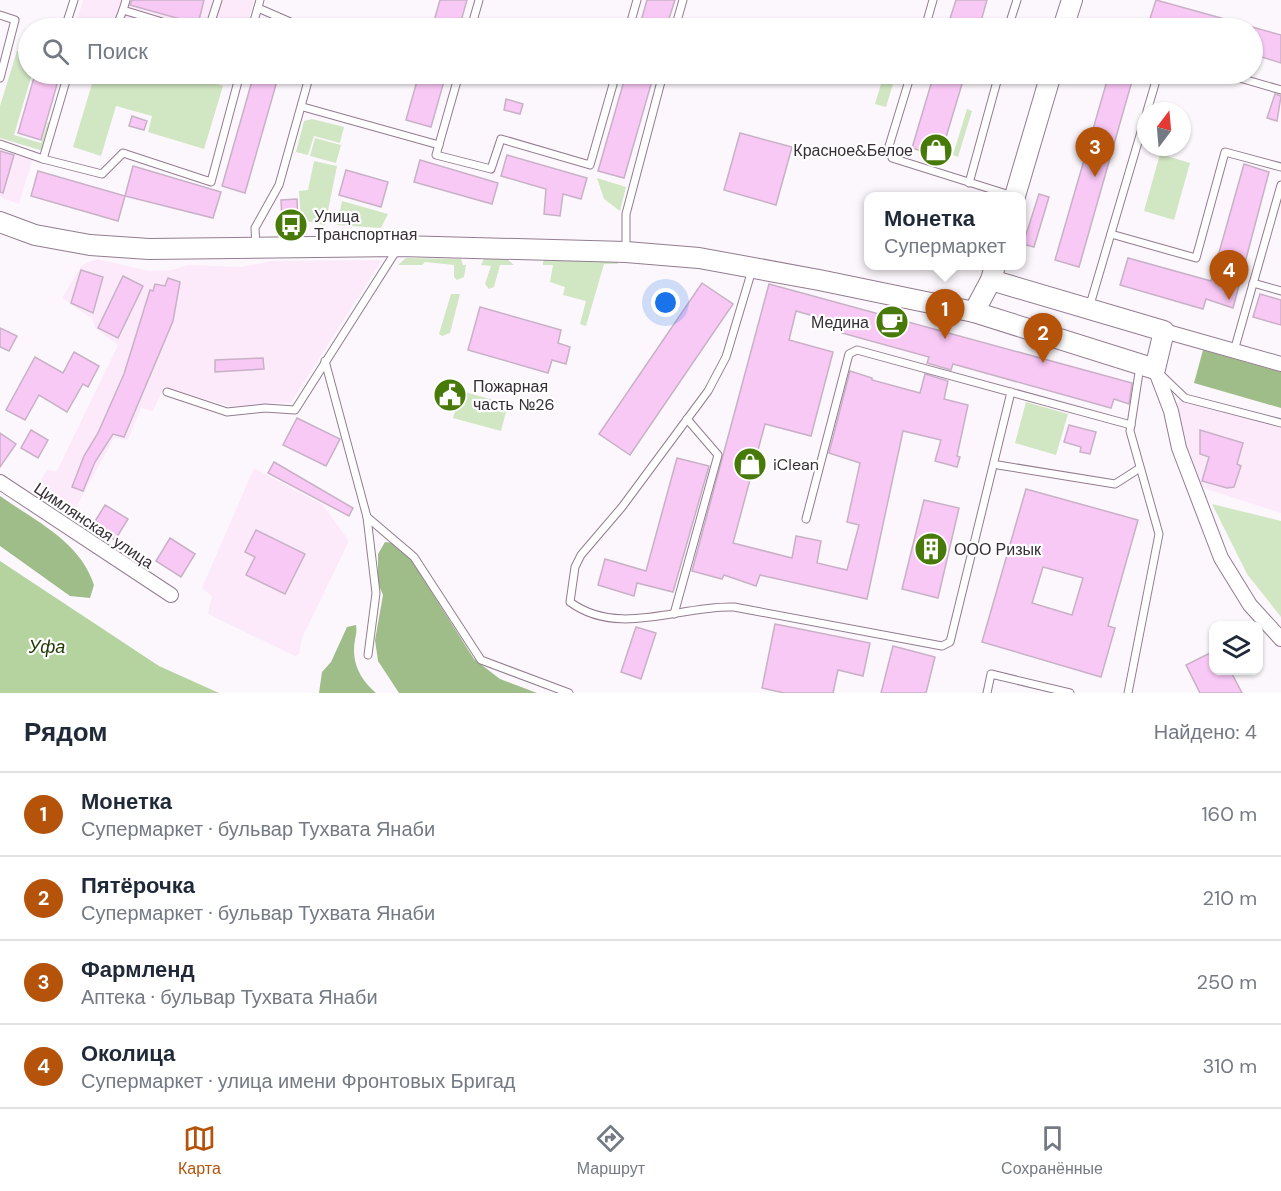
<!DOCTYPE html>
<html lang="ru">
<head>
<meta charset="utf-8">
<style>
  :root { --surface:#fff; --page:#f2f2f3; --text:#1f2937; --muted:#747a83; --line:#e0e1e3; --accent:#b45309 }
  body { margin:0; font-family:"DM Sans",sans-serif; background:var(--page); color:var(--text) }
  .controls { position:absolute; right:18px; bottom:18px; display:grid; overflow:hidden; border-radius:12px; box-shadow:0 2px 4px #0004 }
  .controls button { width:54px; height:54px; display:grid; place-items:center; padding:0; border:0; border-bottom:2px solid var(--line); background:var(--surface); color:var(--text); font:30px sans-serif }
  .compass { position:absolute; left:1137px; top:102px; width:54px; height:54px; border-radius:50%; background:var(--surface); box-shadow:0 2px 4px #0004; rotate:16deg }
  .you { position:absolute; left:666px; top:303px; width:21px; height:21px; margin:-15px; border:4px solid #fff; border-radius:50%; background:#1a73e8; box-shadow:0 0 0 9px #1a73e833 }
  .badge { display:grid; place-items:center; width:39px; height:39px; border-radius:50%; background:var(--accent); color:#fff; font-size:20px; font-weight:700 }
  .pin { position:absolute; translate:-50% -50px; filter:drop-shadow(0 2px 3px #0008) }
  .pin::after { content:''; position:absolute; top:32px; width:21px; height:18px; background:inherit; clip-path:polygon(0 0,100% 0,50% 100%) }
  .popup { position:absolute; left:864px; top:192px; width:162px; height:78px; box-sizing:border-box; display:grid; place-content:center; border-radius:12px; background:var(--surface); filter:drop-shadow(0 2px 4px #0005); font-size:20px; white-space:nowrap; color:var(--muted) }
  .popup b { font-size:22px; color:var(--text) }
  .popup::after { content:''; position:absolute; left:50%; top:100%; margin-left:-12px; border:12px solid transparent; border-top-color:var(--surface) }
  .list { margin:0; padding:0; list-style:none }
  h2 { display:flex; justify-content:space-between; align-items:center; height:78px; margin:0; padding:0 24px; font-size:26px }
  h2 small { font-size:20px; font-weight:400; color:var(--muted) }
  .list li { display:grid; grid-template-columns:39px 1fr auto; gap:18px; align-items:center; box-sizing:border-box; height:84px; padding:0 24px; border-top:2px solid var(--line) }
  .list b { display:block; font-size:22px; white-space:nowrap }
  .list p { margin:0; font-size:20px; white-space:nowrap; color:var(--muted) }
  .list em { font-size:20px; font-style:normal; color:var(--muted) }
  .icon { flex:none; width:33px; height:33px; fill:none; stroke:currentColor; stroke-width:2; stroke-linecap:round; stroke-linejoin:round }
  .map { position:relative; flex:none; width:1281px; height:693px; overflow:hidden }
  .search { position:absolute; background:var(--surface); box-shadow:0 2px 4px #0004; left:18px; right:18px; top:18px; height:66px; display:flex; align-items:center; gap:15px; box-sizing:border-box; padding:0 21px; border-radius:33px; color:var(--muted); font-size:22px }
  .sheet { height:414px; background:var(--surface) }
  nav { display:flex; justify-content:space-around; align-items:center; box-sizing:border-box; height:84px; border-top:2px solid var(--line); background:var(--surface); font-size:16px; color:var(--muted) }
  nav a { display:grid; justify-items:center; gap:3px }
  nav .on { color:var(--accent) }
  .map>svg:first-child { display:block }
  .built { fill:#fceafa }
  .green { fill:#d1e6c3 }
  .forest { fill:#9fbd89 }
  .water { fill:#b4d39e }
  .building { fill:#f9c9f6; stroke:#c8b1c6; stroke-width:1.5; fill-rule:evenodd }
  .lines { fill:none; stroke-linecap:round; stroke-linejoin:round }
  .lane-casing { stroke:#927d90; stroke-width:9 }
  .street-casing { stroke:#927d90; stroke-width:16 }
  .secondary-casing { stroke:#927d90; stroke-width:22 }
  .lane { stroke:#fff; stroke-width:7 }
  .street { stroke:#fff; stroke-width:14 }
  .secondary { stroke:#fff; stroke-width:20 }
  .labels { text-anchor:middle; stroke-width:4.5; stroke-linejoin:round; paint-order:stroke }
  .poi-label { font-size:16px; fill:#372e36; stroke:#fff; text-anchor:start }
  .street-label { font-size:16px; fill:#372e36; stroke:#fff }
  .water-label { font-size:18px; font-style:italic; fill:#1c3700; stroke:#fff }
</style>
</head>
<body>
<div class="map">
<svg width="1281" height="693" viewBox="0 0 1281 693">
  <rect width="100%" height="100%" fill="#fcf7fc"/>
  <!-- built -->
  <g class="built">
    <polygon points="83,0 254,0 246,28 75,28"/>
    <polygon points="0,148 33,157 19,204 0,197"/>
    <polygon points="97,259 149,271 172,270 188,265 241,267 272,261 382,260 291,402 232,407 164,387 153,411 141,408 128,440 114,438 72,515 34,491 47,470 57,471 118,345 96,329 92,319 62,298 82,265"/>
    <polygon points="1183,401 1281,427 1281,513 1197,486 1175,403"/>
    <polygon points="254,468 323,505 349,541 302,638 299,654 295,656 208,614 212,596 202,588"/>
  </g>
  <!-- green -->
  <g class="green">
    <polygon points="28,48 28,74 32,74 14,135 41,143 48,122 51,123 43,151 0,138 0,106 17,51"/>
    <polygon points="95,74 182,74 223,86 204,149 148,132 152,116 116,106 101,156 73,147"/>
    <polygon points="884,74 896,74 886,107 875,104"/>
    <polygon points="967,109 972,111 958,157 953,155"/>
    <polygon points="312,119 344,127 340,143 314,136 308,155 296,152 304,121"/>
    <polygon points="315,138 341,145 336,163 310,156"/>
    <polygon points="1160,154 1190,163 1174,220 1144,211"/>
    <polygon points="314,161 337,166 325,225 301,220 299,191 308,190"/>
    <polygon points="597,178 626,187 620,211 604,199"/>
    <polygon points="342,201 388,214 381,228 337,225"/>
    <polygon points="406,258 461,259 463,265 466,265 464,277 457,280 454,277 454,265 425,262 422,265 398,265"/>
    <polygon points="492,258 506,258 514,265 500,265 494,287 489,289 485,284 491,266 481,265 484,259"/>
    <polygon points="547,258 615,259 618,264 604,264 586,326 580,324 586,301 563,295 565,287 550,282 553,265 543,265 543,262"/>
    <polygon points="451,294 460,294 450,333 442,336 439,334"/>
    <polygon points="461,391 508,404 501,431 453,418"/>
    <polygon points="1026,402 1068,414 1056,455 1015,443"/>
    <polygon points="1212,504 1281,521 1281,617 1247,574"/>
  </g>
  <!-- forest -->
  <g class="forest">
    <polygon points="1203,350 1281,372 1281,408 1194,383"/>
    <path d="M0,496c35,25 80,45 94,89l-4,13 -20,-2 -70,-50z"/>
    <polygon points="385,542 394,543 412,561 474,659 500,679 537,693 399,693 378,661 375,640 383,595 378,583 378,554"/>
    <path d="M356,625c1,7 0,9 -1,15 -4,22 5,39 21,53h-57l3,-21 9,-10 16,-35z"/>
  </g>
  <!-- water -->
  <polygon class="water" points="0,561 159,666 219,693 0,693"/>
  <!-- building -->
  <g class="building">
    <polygon points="132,0 204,0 198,24 130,5"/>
    <polygon points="440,0 467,0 459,28 432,28"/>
    <polygon points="647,0 675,0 666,28 639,28"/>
    <polygon points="956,0 987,0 979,28 947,28"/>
    <polygon points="1156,0 1250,26 1249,28 1147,28"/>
    <polygon points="1252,27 1281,35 1281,63 1252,54"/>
    <polygon points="35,74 60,74 41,140 18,133"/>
    <polygon points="254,74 279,74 245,193 222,186"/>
    <polygon points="419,74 446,74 431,127 406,120"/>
    <polygon points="626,74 654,74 624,178 598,171"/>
    <polygon points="934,74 965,74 940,157 912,148"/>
    <polygon points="1109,74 1134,74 1079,267 1055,260"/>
    <polygon points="1275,94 1281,96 1277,121 1267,118"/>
    <polygon points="506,99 523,104 520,114 504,110"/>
    <polygon points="132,116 147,121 144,130 129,126"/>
    <polygon points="740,133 792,147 776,205 724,190"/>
    <polygon points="0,151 14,155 3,193 0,192"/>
    <polygon points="507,155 587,178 581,199 563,194 560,216 544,214 546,189 501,176"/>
    <polygon points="420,160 498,183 492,204 414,182"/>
    <polygon points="1244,164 1269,172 1233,308 1206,299 1203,309 1120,285 1128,258 1211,281"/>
    <polygon points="133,166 221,192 213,218 125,196"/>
    <polygon points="346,170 388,182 381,207 339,195"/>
    <polygon points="38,171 125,196 118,221 31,196"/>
    <polygon points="1039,194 1049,197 1034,247 1023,244"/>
    <polygon points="297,199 298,221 282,221 281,200"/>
    <polygon points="81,270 103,277 93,313 71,303"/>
    <polygon points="123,276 143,286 118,338 98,328"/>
    <polygon points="168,278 180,282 173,321 124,437 113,434 95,462 83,491 72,487 84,456 98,433 124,374 150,290 153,291 155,284 165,286"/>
    <polygon points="702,283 733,304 630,455 599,434"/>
    <polygon points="769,284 1132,383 1129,404 1114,399 1111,408 953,364 951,370 927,363 929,357 842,333 845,325 796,311 789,340 833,352 811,436 765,424 733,543 792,558 796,536 821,541 817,563 847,570 859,525 847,522 860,463 829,453 850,371 872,378 872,380 920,393 925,374 948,381 944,399 968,405 957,456 960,457 957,467 935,461 941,440 903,431 867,599 760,575 756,586 724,575 722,579 692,571"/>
    <polygon points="1260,294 1281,300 1281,325 1253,317"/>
    <polygon points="480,307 561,330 558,343 570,347 566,364 552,360 548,373 468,350"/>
    <polygon points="0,328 17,336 9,351 0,347"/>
    <polygon points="74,352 99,366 88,387 83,384 67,412 39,395 25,420 6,410 35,357 63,373"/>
    <polygon points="263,358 264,369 215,372 215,360"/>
    <polygon points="297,418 340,439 326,466 283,445"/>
    <polygon points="1069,425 1096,432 1090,454 1080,452 1081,447 1064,442"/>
    <polygon points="31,430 48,440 38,458 21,448"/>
    <polygon points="1200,430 1243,443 1237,464 1241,466 1234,487 1227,488 1202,481 1209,457 1200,454"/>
    <polygon points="0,433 16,444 0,467"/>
    <polygon points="677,458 709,466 673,592 637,583 634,596 598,585 605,559 646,571"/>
    <polygon points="274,462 353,508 349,516 268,473"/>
    <path d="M1026,489l112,31 -30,106 7,2 -14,49 -119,-35zM1043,567l40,11 -11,37 -40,-12z"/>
    <polygon points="924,500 959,508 938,598 902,589"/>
    <polygon points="105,505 128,519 115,540 92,526"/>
    <polygon points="256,530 305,554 285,594 246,575 255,557 245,552"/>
    <polygon points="170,538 195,554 181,577 156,561"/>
    <polygon points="775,624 870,643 863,676 838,670 833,693 784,693 762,688"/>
    <polygon points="636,627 656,633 641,679 621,672"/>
    <polygon points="893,646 935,657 926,693 881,693"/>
    <polygon points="1214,651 1214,670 1230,670 1242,693 1200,693 1186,665"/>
  </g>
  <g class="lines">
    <defs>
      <g id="lane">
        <polyline points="258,8 304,28"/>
        <polyline points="123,10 126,0"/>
        <polyline points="0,15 15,20 0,78"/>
        <polyline points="65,28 74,0"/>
        <polyline points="116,28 123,10 182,28"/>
        <polyline points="209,28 218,0"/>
        <polyline points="252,28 260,0"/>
        <polyline points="471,28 479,0"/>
        <polyline points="629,28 637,0"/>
        <polyline points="675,28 683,0"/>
        <polyline points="925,28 933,0"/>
        <polyline points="1008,28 1017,0"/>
        <polyline points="459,74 436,155 491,169 501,139 590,165 616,74"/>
        <polyline points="911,74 889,146 892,158 1013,196"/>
        <polyline points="1226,74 1281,90"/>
        <polyline points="303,107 439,145"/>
        <polyline points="1147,111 1158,74"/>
        <polyline points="0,144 43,159 68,74"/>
        <polyline points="43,159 102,174 123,153 211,182 240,74"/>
        <polyline points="969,183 999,74"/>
        <polyline points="1111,234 1196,258 1225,152 1281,167"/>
        <polyline points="256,247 255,228 279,185 310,74"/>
        <polyline points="626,250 626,214 663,74"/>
        <path d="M752,270l-26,87 -18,34 -86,116 -41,48 -6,12 -5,35c49,36 110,3 164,5l208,39 8,-4 61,-250"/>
        <polyline points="1253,283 1281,291"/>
        <polyline points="1089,308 1146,115"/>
        <polyline points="1234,351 1281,185"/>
        <polyline points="325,361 367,517 414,557 481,660 569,693"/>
        <polyline points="1159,373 1185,398 1281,423"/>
        <polyline points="167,392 227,412 265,408 295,410 398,248"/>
        <polyline points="998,465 1115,484 1140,468"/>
        <polyline points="367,517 376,593 368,655"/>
        <polyline points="806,519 849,354 857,350 1131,425"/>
        <polyline points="674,614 718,455 687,419"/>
        <polyline points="987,693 991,674 1070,693"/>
        <polyline points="1128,693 1159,534 1130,431 1140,366"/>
      </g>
      <g id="street">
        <polyline points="1164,331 1281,364"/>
        <polyline points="1155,369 1171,411 1179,448 1221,558 1250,605 1281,639"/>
        <polyline points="0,482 171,595"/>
      </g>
      <g id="secondary">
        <polyline points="1063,28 1072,0"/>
        <polyline points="1015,196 1051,74"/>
        <polyline points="0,222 35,235 90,245 149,249 400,246 626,252 699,258 819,280 974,312 1155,369 1164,331 991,280"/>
        <polyline points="974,312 991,280 995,266"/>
      </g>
    </defs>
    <!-- lane casing -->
    <use href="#lane" class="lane-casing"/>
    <!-- street casing -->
    <use href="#street" class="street-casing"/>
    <!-- secondary casing -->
    <use href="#secondary" class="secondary-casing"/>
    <!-- lane -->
    <use href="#lane" class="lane"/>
    <!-- street -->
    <use href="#street" class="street"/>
    <!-- secondary -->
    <use href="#secondary" class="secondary"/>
  </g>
  <!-- icons -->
  <defs>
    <symbol id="shop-disc" viewBox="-11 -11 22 22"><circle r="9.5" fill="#477a08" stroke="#fff"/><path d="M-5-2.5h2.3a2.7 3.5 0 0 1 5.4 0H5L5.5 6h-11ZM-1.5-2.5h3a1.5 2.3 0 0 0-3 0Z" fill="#fff"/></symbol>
    <symbol id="bus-disc" viewBox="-11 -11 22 22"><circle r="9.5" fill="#477a08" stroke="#fff"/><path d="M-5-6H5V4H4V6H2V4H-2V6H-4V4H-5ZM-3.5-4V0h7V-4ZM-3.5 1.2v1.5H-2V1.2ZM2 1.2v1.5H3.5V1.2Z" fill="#fff"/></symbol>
    <symbol id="cafe-disc" viewBox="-11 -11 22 22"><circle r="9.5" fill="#477a08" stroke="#fff"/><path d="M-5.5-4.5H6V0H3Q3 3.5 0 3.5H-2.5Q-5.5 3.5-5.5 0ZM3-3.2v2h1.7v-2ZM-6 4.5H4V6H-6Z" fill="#fff"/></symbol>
    <symbol id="civic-disc" viewBox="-11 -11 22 22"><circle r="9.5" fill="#477a08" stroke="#fff"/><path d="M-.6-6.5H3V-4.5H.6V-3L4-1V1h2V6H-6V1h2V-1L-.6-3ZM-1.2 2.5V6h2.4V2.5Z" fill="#fff"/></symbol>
    <symbol id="building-disc" viewBox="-11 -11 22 22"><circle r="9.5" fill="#477a08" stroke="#fff"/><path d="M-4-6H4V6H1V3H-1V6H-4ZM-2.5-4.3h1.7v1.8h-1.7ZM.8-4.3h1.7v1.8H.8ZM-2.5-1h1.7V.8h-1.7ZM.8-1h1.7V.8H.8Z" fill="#fff"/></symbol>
  </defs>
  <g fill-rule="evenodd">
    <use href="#shop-disc" x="917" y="131" width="38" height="38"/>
    <use href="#bus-disc" x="272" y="206" width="38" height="38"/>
    <use href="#cafe-disc" x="873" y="303" width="38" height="38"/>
    <use href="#civic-disc" x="431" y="376" width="38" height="38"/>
    <use href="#shop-disc" x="731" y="445" width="38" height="38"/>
    <use href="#building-disc" x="912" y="530" width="38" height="38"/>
  </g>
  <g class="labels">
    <!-- poi labels -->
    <g class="poi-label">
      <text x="913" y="156" text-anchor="end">Красное&amp;Белое</text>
      <text x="314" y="222">Улица<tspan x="314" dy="18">Транспортная</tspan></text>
      <text x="869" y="328" text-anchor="end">Медина</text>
      <text x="473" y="392">Пожарная<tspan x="473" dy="18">часть №26</tspan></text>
      <text x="773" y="470">iClean</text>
      <text x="954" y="555">ООО Ризык</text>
    </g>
    <!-- street labels -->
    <g class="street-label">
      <text transform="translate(94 525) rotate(34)" y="6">Цимлянская улица</text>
    </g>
    <!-- water labels -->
    <g class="water-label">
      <text x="47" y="653">Уфа</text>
    </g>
  </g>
</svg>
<div class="controls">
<button><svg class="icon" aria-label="layers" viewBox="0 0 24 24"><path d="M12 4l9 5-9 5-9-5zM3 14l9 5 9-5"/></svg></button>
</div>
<svg class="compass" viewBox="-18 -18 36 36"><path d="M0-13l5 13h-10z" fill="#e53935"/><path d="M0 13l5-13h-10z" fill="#747a83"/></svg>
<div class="you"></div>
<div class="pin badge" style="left:945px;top:339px">1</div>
<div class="popup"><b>Монетка</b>Супермаркет</div>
<div class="pin badge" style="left:1043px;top:363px">2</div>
<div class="pin badge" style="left:1095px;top:177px">3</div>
<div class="pin badge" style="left:1229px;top:300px">4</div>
<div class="search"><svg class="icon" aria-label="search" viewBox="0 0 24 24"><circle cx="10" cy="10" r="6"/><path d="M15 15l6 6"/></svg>Поиск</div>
</div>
<section class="sheet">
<h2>Рядом<small>Найдено: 4</small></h2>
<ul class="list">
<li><span class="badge">1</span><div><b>Монетка</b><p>Супермаркет · бульвар Тухвата Янаби</p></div><em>160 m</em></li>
<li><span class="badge">2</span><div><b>Пятёрочка</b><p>Супермаркет · бульвар Тухвата Янаби</p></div><em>210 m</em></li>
<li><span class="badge">3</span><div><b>Фармленд</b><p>Аптека · бульвар Тухвата Янаби</p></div><em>250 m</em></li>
<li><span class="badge">4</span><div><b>Околица</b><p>Супермаркет · улица имени Фронтовых Бригад</p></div><em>310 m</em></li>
</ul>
</section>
<nav>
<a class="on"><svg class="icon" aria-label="map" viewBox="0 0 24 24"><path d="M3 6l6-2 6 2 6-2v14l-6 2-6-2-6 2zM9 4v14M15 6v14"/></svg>Карта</a>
<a><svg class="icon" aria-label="directions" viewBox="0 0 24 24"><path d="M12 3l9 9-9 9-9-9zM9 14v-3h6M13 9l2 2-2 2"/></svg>Маршрут</a>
<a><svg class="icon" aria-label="saved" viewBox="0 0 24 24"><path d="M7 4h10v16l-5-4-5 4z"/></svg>Сохранённые</a>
</nav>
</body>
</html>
